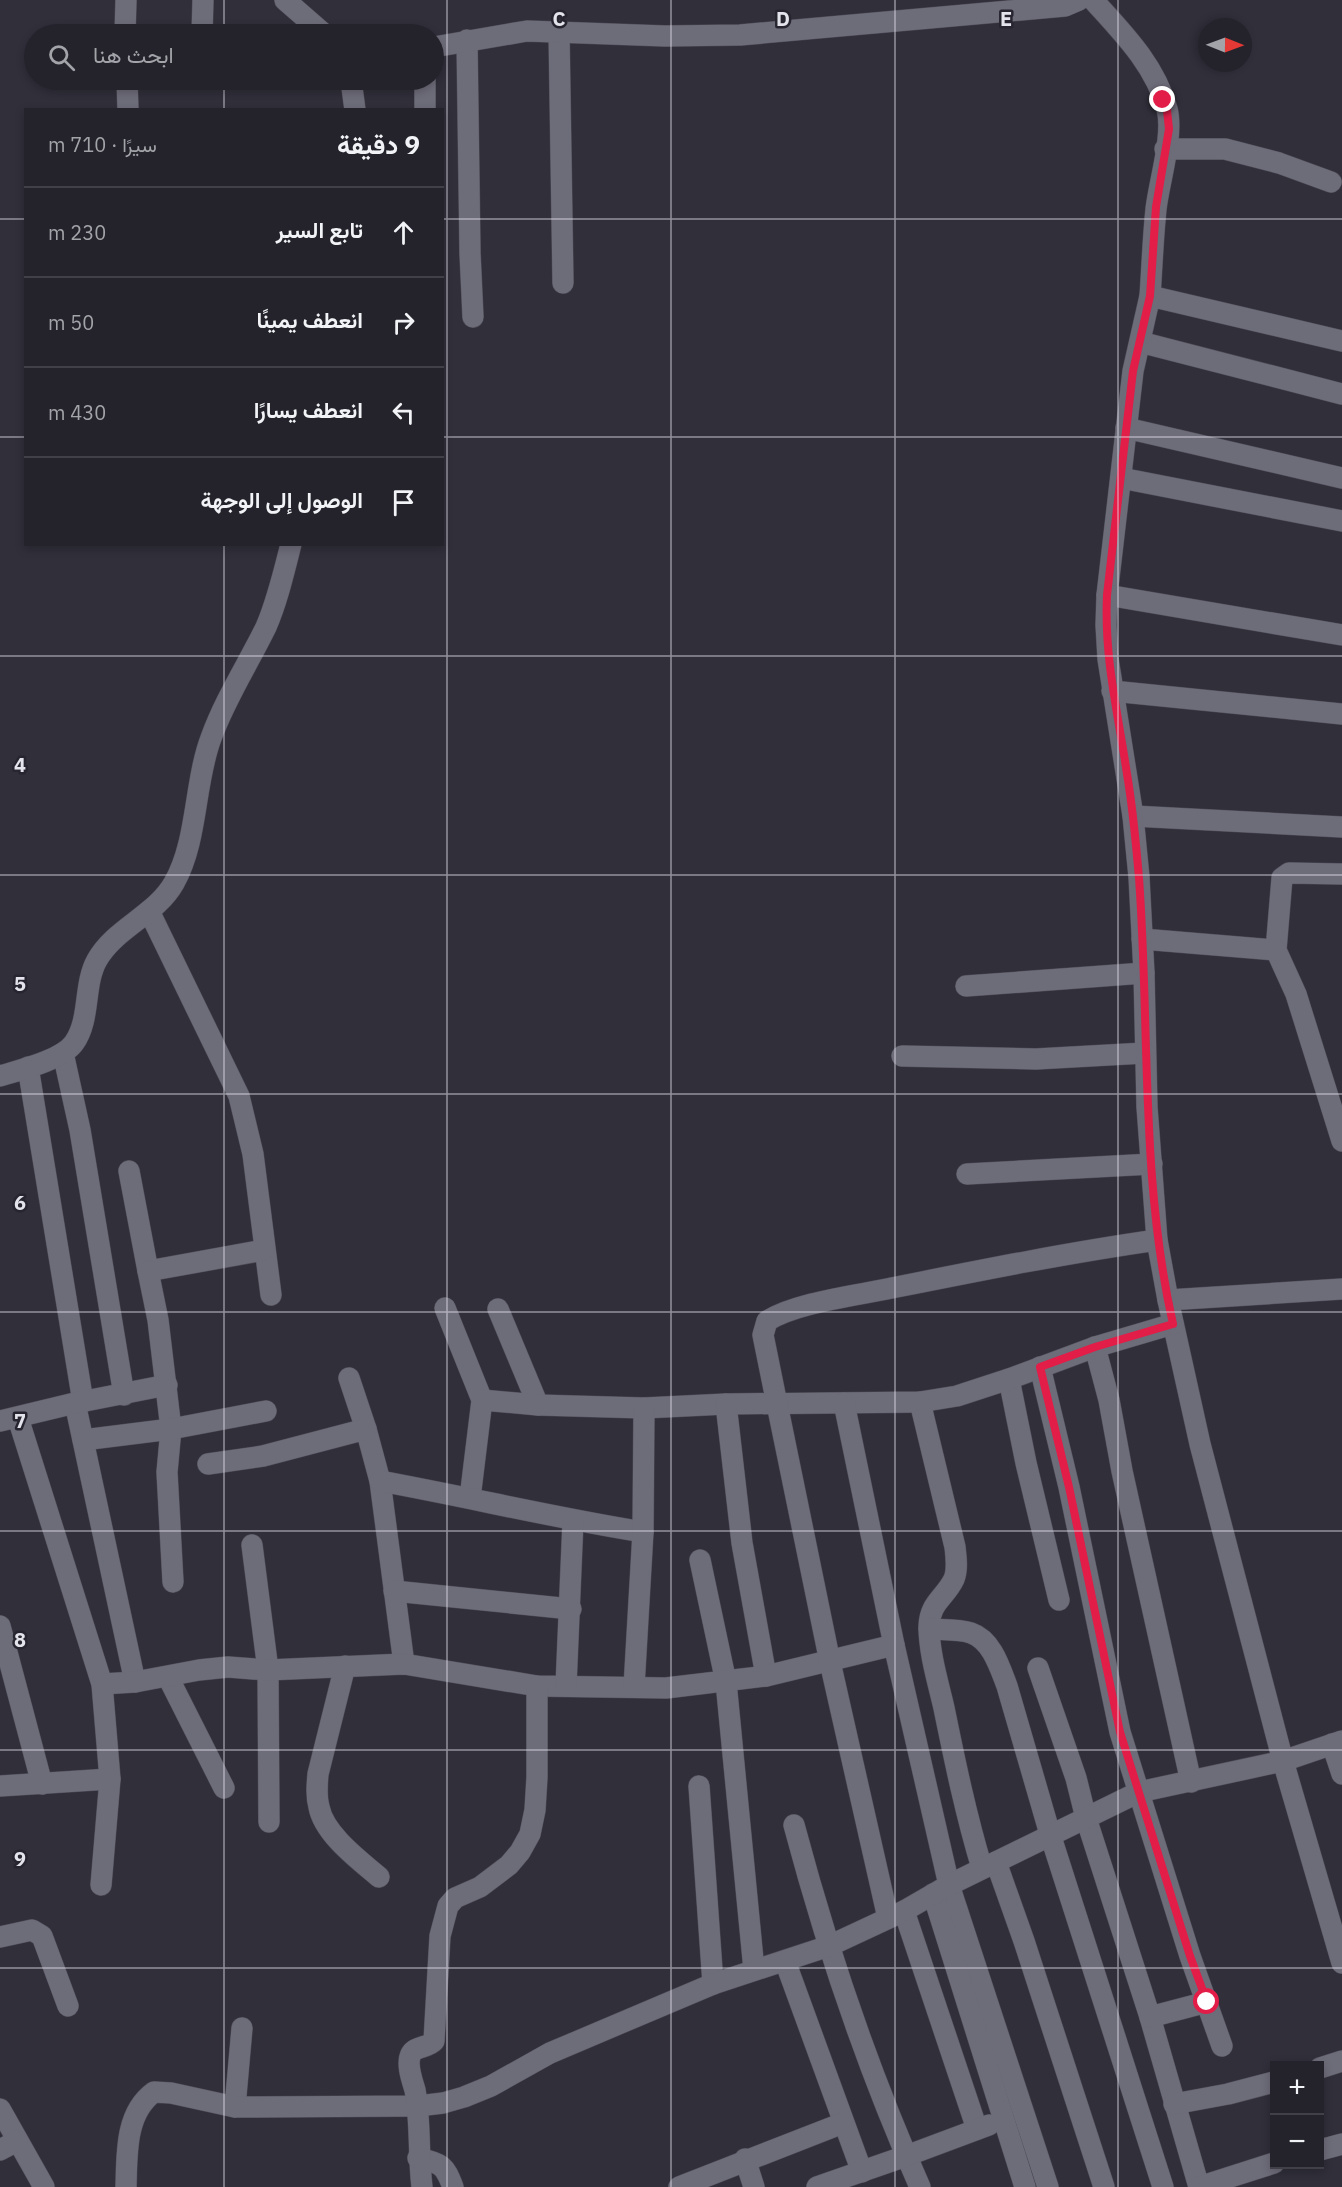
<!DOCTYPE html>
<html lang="ar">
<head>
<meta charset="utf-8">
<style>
  :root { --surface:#24232c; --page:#302f38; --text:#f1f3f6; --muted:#a3a4a9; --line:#414048 }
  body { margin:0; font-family:"IBM Plex Sans",Vazirmatn,sans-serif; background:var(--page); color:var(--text); direction:rtl }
  .controls { position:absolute; right:18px; bottom:18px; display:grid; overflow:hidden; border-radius:0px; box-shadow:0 3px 9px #0003 }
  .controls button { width:54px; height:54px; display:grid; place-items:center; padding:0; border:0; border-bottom:2px solid var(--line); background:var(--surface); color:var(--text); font:30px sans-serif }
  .compass { position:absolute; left:1198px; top:18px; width:54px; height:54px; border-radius:50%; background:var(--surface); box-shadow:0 3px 9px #0003; rotate:91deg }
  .stop { position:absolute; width:18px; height:18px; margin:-14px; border:4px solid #e11d48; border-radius:50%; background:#fff }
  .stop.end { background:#e11d48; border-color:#fff; box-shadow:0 2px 6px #0008 }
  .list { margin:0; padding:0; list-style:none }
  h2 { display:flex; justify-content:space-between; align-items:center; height:78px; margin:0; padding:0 24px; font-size:26px }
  h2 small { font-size:20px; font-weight:400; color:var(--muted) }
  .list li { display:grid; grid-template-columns:39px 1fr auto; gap:18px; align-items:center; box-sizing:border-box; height:90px; padding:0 24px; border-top:2px solid var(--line) }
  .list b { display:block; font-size:22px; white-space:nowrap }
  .list em { font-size:20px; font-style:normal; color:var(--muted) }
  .icon { flex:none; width:33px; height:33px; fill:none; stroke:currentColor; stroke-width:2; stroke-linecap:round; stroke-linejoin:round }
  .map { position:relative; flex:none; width:1342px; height:2187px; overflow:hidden; direction:ltr }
  .search { position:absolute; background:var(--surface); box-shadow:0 3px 9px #0003; left:24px; top:24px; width:420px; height:66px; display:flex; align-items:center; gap:15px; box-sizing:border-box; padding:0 21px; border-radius:33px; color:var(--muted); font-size:22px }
  .panel { position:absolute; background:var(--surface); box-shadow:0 3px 9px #0003; left:24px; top:108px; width:420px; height:438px; border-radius:0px; direction:rtl }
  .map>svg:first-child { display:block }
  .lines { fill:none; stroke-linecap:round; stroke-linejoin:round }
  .minor-casing { stroke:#4d4c56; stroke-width:22 }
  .minor { stroke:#6d6c79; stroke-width:21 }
  .route { stroke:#e11d48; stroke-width:8 }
  .grid { fill:none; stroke:#e4e4ec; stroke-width:1.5; stroke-opacity:0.55 }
  .grid-label { font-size:20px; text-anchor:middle; font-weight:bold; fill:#e4e4ec; stroke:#262530; stroke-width:5; stroke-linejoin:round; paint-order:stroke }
</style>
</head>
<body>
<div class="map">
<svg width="1342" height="2187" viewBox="0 0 1342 2187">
  <rect width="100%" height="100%" fill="#302f3a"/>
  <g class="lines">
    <defs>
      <g id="minor">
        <polyline points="285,0 324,34"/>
        <path d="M1093,0c30,33 62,65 74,109 7,26 -8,73 -11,100 -3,29 -4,58 -6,87"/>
        <polyline points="559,31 563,283"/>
        <polyline points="125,34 126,0"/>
        <polyline points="202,34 203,0"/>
        <polyline points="467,40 470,253 473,317"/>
        <polyline points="434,47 527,31 665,36 740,35 1065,6 1079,0"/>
        <polyline points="127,80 128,110"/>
        <polyline points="351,80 355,110"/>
        <polyline points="425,80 425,110"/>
        <polyline points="1165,149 1225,149 1279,163 1331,182"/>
        <polyline points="1342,341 1150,296 1133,371 1107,595 1106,625 1108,659 1133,816 1139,877 1144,973 1147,1107 1157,1240 1168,1300 1200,1444 1283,1761 1342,1963"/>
        <polyline points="1140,342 1342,394"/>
        <polyline points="1126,428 1342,478"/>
        <polyline points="1121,478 1342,521"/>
        <polyline points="1107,595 1342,635"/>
        <polyline points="1112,691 1342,714"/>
        <polyline points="1133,816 1342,827"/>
        <polyline points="1342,874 1289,873 1282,878 1276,950 1296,994 1342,1141"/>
        <polyline points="149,911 239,1096 253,1154 271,1295"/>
        <polyline points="1142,939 1276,950"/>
        <polyline points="966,986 1144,973"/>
        <polyline points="63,1053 80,1130 124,1395"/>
        <polyline points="902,1056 1036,1059 1145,1053"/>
        <polyline points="28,1067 83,1402"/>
        <path d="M0,1076c20,-6 62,-16 74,-33 17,-24 9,-58 23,-83 18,-32 59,-45 77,-77 24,-42 20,-100 37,-145 14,-39 37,-74 55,-111 11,-25 18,-55 25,-83"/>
        <polyline points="129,1171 148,1271 264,1250"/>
        <polyline points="967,1174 1152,1164"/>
        <polyline points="148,1271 158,1320 171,1429 167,1472 173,1582"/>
        <polyline points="1168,1300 1342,1289"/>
        <polyline points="445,1308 482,1400 470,1498"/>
        <polyline points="498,1309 538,1405"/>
        <polyline points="1095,1347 1109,1400 1122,1471 1191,1782"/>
        <polyline points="1040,1367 1069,1487 1120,1732 1190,1956 1222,2046"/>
        <polyline points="349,1378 366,1429 380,1481 404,1664"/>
        <polyline points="1009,1379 1026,1463 1059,1600"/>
        <polyline points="482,1400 538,1405 644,1408 726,1404 920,1402 957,1396 1009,1379 1095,1347 1173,1324"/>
        <path d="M920,1402l35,145c1,10 3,22 -1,32 -9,19 -24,23 -25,47 0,27 9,56 15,82 11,54 22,107 38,160"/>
        <polyline points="75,1403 135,1682"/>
        <polyline points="844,1403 894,1645 949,1885 1048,2187"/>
        <polyline points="726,1404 742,1543 766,1676"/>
        <polyline points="18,1418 102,1684 110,1779 101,1885"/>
        <polyline points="0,1421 75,1403 167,1385"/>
        <polyline points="83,1440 171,1429 266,1411"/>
        <polyline points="208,1464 263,1456 366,1429"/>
        <path d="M380,1481c88,16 175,37 263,51"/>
        <polyline points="252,1545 268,1670 269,1822"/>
        <polyline points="700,1560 726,1682 754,1970"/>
        <polyline points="394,1591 571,1609"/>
        <polyline points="0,1626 42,1784"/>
        <path d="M929,1629c13,1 30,0 42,4 21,7 29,35 36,53l43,148 113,353"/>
        <path d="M345,1666l-27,108c-1,11 -2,22 1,33 5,27 40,53 60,70"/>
        <polyline points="1038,1668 1076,1778 1086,1818 1150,2017 1199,2187"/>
        <polyline points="168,1677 224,1788"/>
        <polyline points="102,1684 135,1682 199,1670 228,1667 268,1670 404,1664 537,1686 666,1688 766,1676 894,1645"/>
        <polyline points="566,1686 573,1521"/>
        <polyline points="634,1687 643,1532 644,1408"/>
        <polyline points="1332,1744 1342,1774"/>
        <polyline points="0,1786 110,1779"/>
        <polyline points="699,1786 713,1984"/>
        <path d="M794,1825c33,124 74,245 126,362"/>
        <polyline points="996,1862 1024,1941 1104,2187"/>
        <polyline points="933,1894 1025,2187"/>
        <polyline points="904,1911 977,2129"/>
        <path d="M888,1918l-58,-256 -53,-258 -14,-69 4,-14c28,-18 86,-25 120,-32 90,-18 179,-36 270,-49"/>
        <polyline points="0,1937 32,1930 42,1936 68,2006"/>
        <polyline points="785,1961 862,2172"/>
        <polyline points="1150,2017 1207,2002"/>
        <polyline points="1320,2068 1342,2061"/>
        <polyline points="1174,2104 1228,2094 1274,2082"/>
        <polyline points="235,2107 242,2028"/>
        <polyline points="0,2109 44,2187"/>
        <polyline points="0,2150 17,2141"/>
        <polyline points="1320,2150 1342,2144"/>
        <path d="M418,2158c24,6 26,6 35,29"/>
        <polyline points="745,2159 754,2187"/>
        <path d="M126,2187c1,-33 -1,-74 28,-95l17,1 64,14 183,-1 25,-3 21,-6 27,-11 59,-33 163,-69 116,-38 75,-35 45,-26 190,-93 144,-31 59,-20"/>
        <path d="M422,2187c-4,-32 -1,-65 -7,-97 -3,-10 -9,-26 -4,-36 4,-8 17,-6 23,-13l6,-105 8,-30 7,-8 25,-11 29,-22 11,-13 10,-18 5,-24 2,-33v-91"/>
        <polyline points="679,2187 843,2123"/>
        <polyline points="817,2187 906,2156 989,2125"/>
        <polyline points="1199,2187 1274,2163"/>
      </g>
    </defs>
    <!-- minor casing -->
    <use href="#minor" class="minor-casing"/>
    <!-- minor -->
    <use href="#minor" class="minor"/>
  </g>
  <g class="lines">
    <!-- route -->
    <path class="route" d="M1163,100l4,10 2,19 -13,78 -6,89 -17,75 -26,224c-3,63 11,118 20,179 6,35 9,69 12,104 11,149 1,300 34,446l-78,23 -55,20 29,120 51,245 70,224 17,46"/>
  </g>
  <!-- grid -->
  <path class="grid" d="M224,0v34M447,0v2187M671,0v2187M895,0v2187M1118,0v2187M224,80v30M0,219h26M442,219h900M0,437h26M442,437h900M224,544v1643M0,656h1342M0,875h1342M0,1094h1342M0,1312h1342M0,1531h1342M0,1750h1342M0,1968h1342"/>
  <g class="grid-label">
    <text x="559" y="26">C</text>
    <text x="783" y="26">D</text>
    <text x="1006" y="26">E</text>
    <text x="20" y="772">4</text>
    <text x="20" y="991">5</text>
    <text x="20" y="1210">6</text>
    <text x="20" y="1428">7</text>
    <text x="20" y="1647">8</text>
    <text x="20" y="1866">9</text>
  </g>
</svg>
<div class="controls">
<button>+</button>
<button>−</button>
</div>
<svg class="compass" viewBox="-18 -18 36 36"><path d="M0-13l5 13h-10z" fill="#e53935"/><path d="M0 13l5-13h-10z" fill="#a3a4a9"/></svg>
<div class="stop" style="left:1207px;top:2002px"></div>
<div class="stop end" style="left:1163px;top:100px"></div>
<div class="search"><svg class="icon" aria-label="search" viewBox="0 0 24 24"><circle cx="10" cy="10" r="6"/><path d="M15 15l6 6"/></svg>ابحث هنا</div>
<section class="panel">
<h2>9 دقيقة<small>سيرًا · 710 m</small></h2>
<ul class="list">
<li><svg class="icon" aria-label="ahead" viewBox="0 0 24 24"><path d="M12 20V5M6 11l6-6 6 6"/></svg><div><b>تابع السير</b></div><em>230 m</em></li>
<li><svg class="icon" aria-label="right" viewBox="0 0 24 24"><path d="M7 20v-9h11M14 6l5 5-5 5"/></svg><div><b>انعطف يمينًا</b></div><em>50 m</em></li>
<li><svg class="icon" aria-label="left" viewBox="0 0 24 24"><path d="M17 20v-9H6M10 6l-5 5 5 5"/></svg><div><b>انعطف يسارًا</b></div><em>430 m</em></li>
<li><svg class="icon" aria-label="arrive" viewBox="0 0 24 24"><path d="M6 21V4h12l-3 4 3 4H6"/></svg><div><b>الوصول إلى الوجهة</b></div></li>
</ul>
</section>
</div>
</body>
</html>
